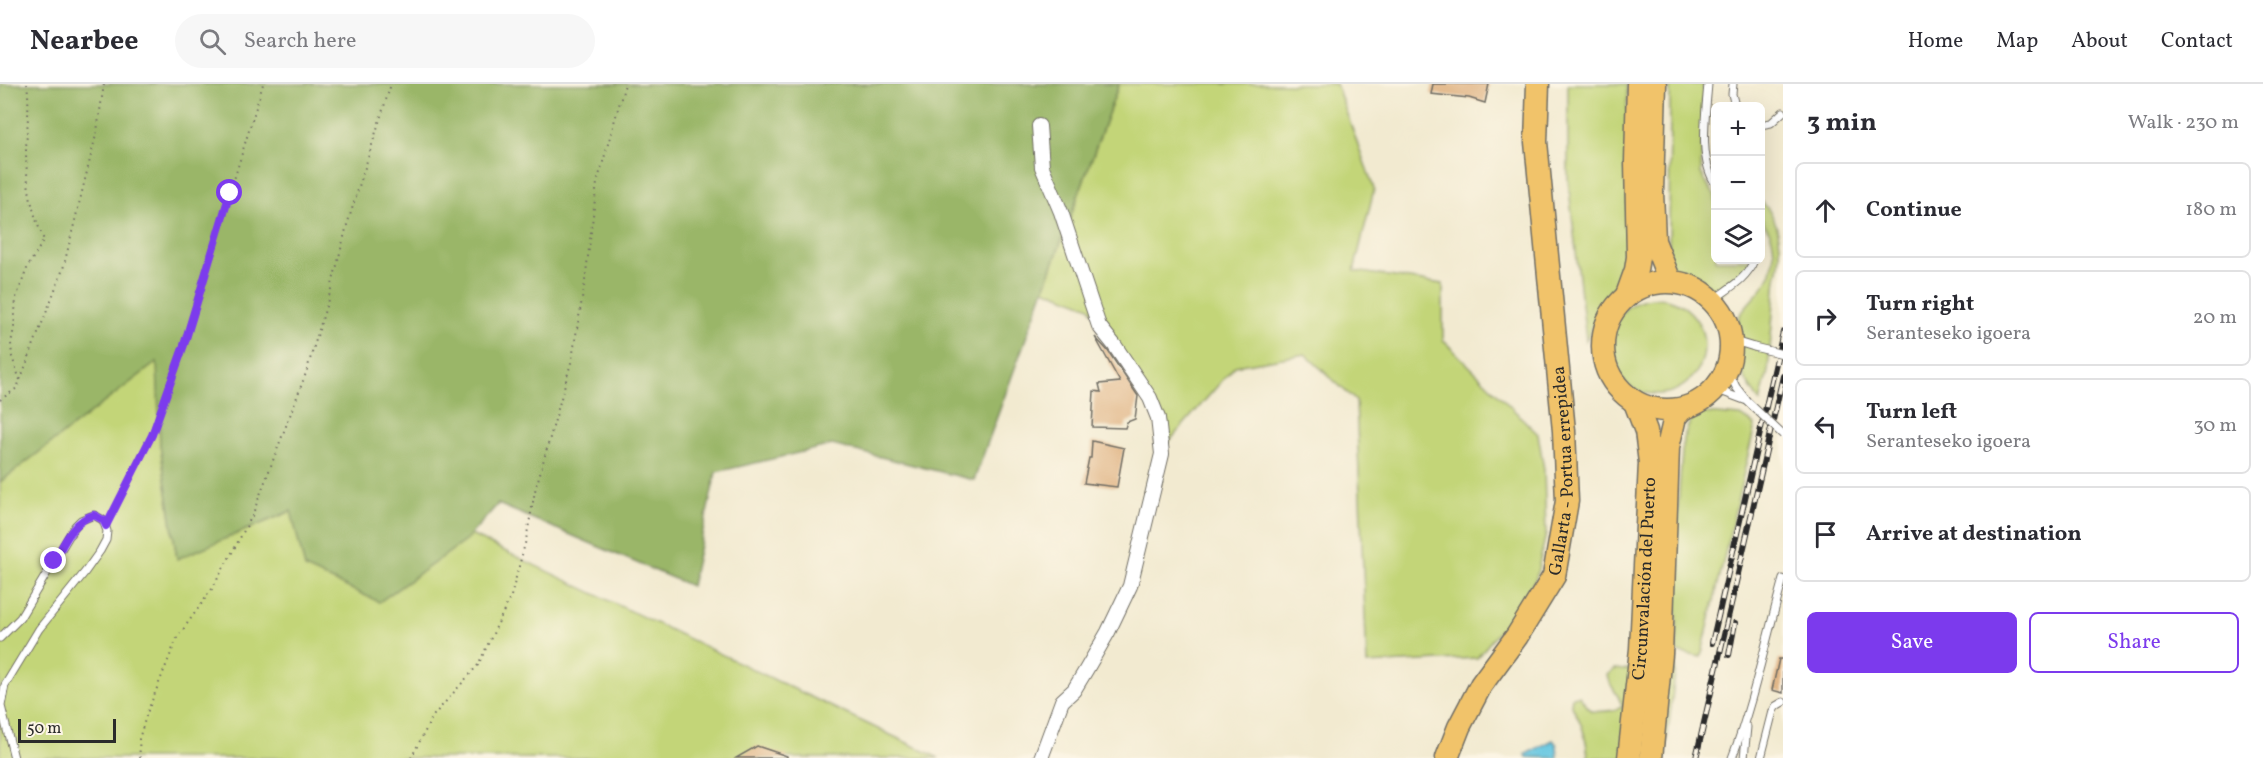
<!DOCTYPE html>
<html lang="en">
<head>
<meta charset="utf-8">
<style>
  :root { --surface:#fff; --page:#f7f7f7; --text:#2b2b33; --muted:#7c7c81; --line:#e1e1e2; --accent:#7c3aed }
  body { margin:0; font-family:Vollkorn,serif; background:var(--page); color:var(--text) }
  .controls { position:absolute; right:18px; top:18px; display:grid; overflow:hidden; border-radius:9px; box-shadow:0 6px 24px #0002 }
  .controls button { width:54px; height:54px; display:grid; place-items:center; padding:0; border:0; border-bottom:2px solid var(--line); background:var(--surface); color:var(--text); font:30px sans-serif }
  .scale { position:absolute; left:18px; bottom:15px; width:98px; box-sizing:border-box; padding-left:6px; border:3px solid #2b2b2b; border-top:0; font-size:16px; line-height:21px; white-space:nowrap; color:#2b2b2b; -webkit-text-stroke:4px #fcf5e5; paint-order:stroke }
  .stop { position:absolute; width:18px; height:18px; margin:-14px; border:4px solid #7c3aed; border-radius:50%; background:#fff }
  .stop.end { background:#7c3aed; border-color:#fff; box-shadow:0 2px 6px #0008 }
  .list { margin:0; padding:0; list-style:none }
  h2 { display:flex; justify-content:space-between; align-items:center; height:78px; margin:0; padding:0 24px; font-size:26px }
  h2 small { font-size:20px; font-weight:400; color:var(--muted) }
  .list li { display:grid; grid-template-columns:39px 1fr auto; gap:18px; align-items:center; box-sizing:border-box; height:96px; margin:0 12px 12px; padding:0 12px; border:2px solid var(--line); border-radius:9px }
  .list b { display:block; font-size:22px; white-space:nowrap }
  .list p { margin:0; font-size:20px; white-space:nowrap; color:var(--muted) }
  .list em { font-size:20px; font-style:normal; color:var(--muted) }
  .actions { display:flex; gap:12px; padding:18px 24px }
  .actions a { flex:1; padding:14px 0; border:2px solid var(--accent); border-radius:9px; text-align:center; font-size:21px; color:var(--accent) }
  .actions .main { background:var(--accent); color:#fff }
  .icon { flex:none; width:33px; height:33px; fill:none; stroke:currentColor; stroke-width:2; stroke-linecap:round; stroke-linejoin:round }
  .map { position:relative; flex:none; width:1783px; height:674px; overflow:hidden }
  header { display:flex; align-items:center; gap:36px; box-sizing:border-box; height:84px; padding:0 30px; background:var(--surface); border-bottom:2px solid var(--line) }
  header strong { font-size:28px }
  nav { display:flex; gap:33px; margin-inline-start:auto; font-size:21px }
  .search { width:420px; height:54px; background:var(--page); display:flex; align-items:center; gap:15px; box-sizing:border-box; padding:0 21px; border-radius:33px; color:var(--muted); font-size:22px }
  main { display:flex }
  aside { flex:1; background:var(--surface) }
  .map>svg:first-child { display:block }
  .green { fill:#c3d578; stroke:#778052; stroke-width:1.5 }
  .forest { fill:#9ab668; stroke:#62704a; stroke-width:1.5 }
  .water { fill:#63c6e1; stroke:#477886; stroke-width:1.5 }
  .building { fill:#deaf7d }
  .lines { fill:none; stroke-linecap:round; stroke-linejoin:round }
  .service-casing { stroke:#716e65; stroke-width:9 }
  .minor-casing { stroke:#716e65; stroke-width:16 }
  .trunk-casing { stroke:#716e65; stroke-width:25 }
  .path { stroke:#716e65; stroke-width:2; stroke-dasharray:1.5 4.5; stroke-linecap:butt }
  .service { stroke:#fff; stroke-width:7 }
  .minor { stroke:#fff; stroke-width:14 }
  .trunk { stroke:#f1c36a; stroke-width:22 }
  .rail-casing { stroke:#2b2b2b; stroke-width:6 }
  .rail { stroke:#fcf5e5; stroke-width:4; stroke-dasharray:11; stroke-linecap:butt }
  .service-bridge-casing { stroke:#716e65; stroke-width:9; stroke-linecap:butt }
  .service-bridge { stroke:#fff; stroke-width:7 }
  .route { stroke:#7c3aed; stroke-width:8 }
  .labels { text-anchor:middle; stroke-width:4.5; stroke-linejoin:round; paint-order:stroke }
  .street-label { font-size:18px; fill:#2b2b2b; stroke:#fcf5e5 }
</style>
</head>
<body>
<header>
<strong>Nearbee</strong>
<div class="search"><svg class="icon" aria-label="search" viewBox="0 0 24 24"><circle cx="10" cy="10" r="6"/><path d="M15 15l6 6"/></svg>Search here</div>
<nav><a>Home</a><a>Map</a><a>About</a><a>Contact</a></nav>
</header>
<main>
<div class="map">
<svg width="1783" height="674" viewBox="0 0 1783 674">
  <rect width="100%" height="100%" fill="#fcf5e5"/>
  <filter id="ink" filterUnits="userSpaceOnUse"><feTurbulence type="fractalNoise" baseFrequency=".0167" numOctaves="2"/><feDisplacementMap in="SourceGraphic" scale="12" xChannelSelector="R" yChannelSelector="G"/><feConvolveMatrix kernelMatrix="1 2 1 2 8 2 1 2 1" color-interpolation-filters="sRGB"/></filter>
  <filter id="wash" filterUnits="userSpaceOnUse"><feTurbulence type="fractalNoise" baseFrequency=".008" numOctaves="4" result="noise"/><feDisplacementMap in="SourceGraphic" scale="24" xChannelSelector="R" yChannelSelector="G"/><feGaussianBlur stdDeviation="1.35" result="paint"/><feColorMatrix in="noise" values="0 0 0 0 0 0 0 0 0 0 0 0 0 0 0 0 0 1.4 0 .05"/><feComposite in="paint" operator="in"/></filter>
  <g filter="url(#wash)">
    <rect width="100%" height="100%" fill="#f2ead0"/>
    <!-- green -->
    <g class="green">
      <polygon points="1119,0 1336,0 1374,105 1354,187 1443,200 1443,256 1538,350 1544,385 1546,450 1536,494 1508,536 1477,574 1367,580 1356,317 1305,270 1235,282 1165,362 1151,318 1090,223 1044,205"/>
      <polygon points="1568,0 1627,0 1627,175 1615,207 1601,224 1586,256 1568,96"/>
      <polygon points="1670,0 1703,0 1701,89 1708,102 1715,111 1716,176 1751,176 1748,184 1721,210 1708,213 1694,210 1678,200 1669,180"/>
      <path d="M1761,117c21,20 22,50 15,77l-8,93 -8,31c-18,-25 -39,-64 -16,-93 9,-12 22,-22 27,-37 4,-12 4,-30 -2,-41 -2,-4 -6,-8 -7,-12 -3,-5 -1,-12 -1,-18z"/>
      <circle cx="1656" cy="262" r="48"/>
      <polygon points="158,277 160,361 177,474 292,427 379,518 465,457 471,451 939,674 0,674 0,398"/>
      <polygon points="1703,329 1741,332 1755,341 1701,573 1677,568 1677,435 1683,355 1690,338 1696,331"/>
      <path d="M1677,572l-12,102h-77c-1,-18 -7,-38 -17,-53l1,-8 7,-1 12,15c11,1 21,1 31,-4 -2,-13 -13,-20 -15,-32l7,-6 9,1z"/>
    </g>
    <!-- forest -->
    <polygon class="forest" points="0,0 1119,0 974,396 832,361 716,388 691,502 498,420 465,457 379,518 305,484 291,427 177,475 160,361 157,278 0,398"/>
    <!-- water -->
    <polygon class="water" points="1553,656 1557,661 1558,674 1527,673 1526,670"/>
    <g id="blocks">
      <!-- building -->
      <g class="building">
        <polygon points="1433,0 1489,0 1485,19 1469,14 1431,10"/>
        <polygon points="1095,253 1108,267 1138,312 1135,335 1127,338 1125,344 1092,343 1094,307 1101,308 1099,300 1120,298"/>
        <polygon points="1092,357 1124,364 1117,403 1084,399 1089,374 1091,374"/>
        <polygon points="1779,575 1783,575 1783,609 1772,606"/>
        <polygon points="757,662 787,672 787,674 736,674"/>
      </g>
    </g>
  </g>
  <g filter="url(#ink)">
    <use href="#blocks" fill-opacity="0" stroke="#716e65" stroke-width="1.5"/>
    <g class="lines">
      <defs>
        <g id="service">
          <path d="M1708,0c-2,28 -10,77 8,100"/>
          <polyline points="1733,0 1732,10 1735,22"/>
          <polyline points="1760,41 1771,39 1783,28"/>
          <path d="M1713,216c16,-12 34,-21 41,-40"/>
          <polyline points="1731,256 1754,263"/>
          <polyline points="1715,305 1747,317 1736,303 1728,286"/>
          <polyline points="0,554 20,534 75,442 81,436 94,431 103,436 107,447 106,456 100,467 85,488 39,545 5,601 1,622 14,674"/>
          <path d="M1732,674c22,-58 34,-119 51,-179"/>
          <polyline points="1744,674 1747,643"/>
          <polyline points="1761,674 1773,627 1776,622 1783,618"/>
        </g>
        <polyline id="minor" points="1039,42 1042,83 1061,128 1099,242 1115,262 1150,314 1158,334 1162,370 1130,502 1108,548 1086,586 1074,606 1062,617 1041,674"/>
        <g id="trunk">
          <polyline points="1655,0 1652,108 1654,157 1670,197"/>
          <circle cx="1667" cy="262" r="64"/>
          <polyline points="1627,211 1636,186 1638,173 1636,78 1638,0"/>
          <path id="s1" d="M1447,674l12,-31 22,-42 36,-49 37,-60 13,-75 -3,-70 -28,-289 2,-58"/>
          <path id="s2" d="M1629,674l12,-109 9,-186 -4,-32 -11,-29"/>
          <polyline points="1651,674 1661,570 1668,363 1675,333 1682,325"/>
        </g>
      </defs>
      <!-- service casing -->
      <use href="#service" class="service-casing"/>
      <!-- minor casing -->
      <use href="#minor" class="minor-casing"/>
      <!-- trunk casing -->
      <use href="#trunk" class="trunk-casing"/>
      <!-- path -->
      <g class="path">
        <path d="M20,296l-8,-23 -1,-14 3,-15 2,-30 12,-32 16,-26c-13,-29 -18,-59 -18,-91 1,-22 4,-43 1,-65"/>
        <polyline points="0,316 17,304 63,185 97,47 104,0"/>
        <polyline points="111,431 151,351 184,261 263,0"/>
        <polyline points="140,674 139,655 147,629 177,554 212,505 252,432 306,289 330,209 347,141 391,0"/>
        <polyline points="411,674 433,632 478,581 511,512 526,456 535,407 572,275 585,197 597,99 625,0"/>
      </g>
      <!-- service -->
      <use href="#service" class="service"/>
      <!-- minor -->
      <use href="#minor" class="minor"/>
      <!-- trunk -->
      <use href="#trunk" class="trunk"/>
      <defs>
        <g id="rail">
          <polyline points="1712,559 1783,248"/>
          <polyline points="1729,571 1735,539"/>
          <polyline points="1696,674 1783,292"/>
        </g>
      </defs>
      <!-- rail casing -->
      <use href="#rail" class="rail-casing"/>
      <!-- rail -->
      <use href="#rail" class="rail"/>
      <defs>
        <g id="service-bridge">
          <polyline points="1754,263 1783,270"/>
          <polyline points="1747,317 1783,351"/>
        </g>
      </defs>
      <!-- service-bridge casing -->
      <use href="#service-bridge" class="service-bridge-casing"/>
      <!-- service-bridge -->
      <use href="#service-bridge" class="service-bridge"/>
    </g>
  </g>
  <g class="lines" filter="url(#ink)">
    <!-- route -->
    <path class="route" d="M54,477c10,-17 19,-41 40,-46l9,5 3,6 46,-91 32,-90 46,-152"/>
  </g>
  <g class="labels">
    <!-- street labels -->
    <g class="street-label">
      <text dy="6" stroke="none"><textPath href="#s1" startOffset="318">Gallarta - Portua errepidea</textPath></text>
      <text dy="6" stroke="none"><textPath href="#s2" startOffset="180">Circunvalación del Puerto</textPath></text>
    </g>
  </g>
</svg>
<div class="controls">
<button>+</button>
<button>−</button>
<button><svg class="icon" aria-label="layers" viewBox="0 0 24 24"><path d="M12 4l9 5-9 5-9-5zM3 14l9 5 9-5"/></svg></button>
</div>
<div class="scale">50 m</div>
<div class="stop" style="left:230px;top:109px"></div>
<div class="stop end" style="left:54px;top:477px"></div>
</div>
<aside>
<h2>3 min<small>Walk · 230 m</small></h2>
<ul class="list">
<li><svg class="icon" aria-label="ahead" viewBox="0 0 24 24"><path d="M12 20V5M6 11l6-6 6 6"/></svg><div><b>Continue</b></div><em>180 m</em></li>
<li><svg class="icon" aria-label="right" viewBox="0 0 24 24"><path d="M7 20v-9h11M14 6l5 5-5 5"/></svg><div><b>Turn right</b><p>Seranteseko igoera</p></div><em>20 m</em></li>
<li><svg class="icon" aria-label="left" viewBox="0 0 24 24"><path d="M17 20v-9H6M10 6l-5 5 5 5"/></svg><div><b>Turn left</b><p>Seranteseko igoera</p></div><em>30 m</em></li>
<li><svg class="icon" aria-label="arrive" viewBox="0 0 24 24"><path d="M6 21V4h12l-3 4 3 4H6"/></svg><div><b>Arrive at destination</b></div></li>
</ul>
<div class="actions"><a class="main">Save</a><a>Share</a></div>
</aside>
</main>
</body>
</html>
